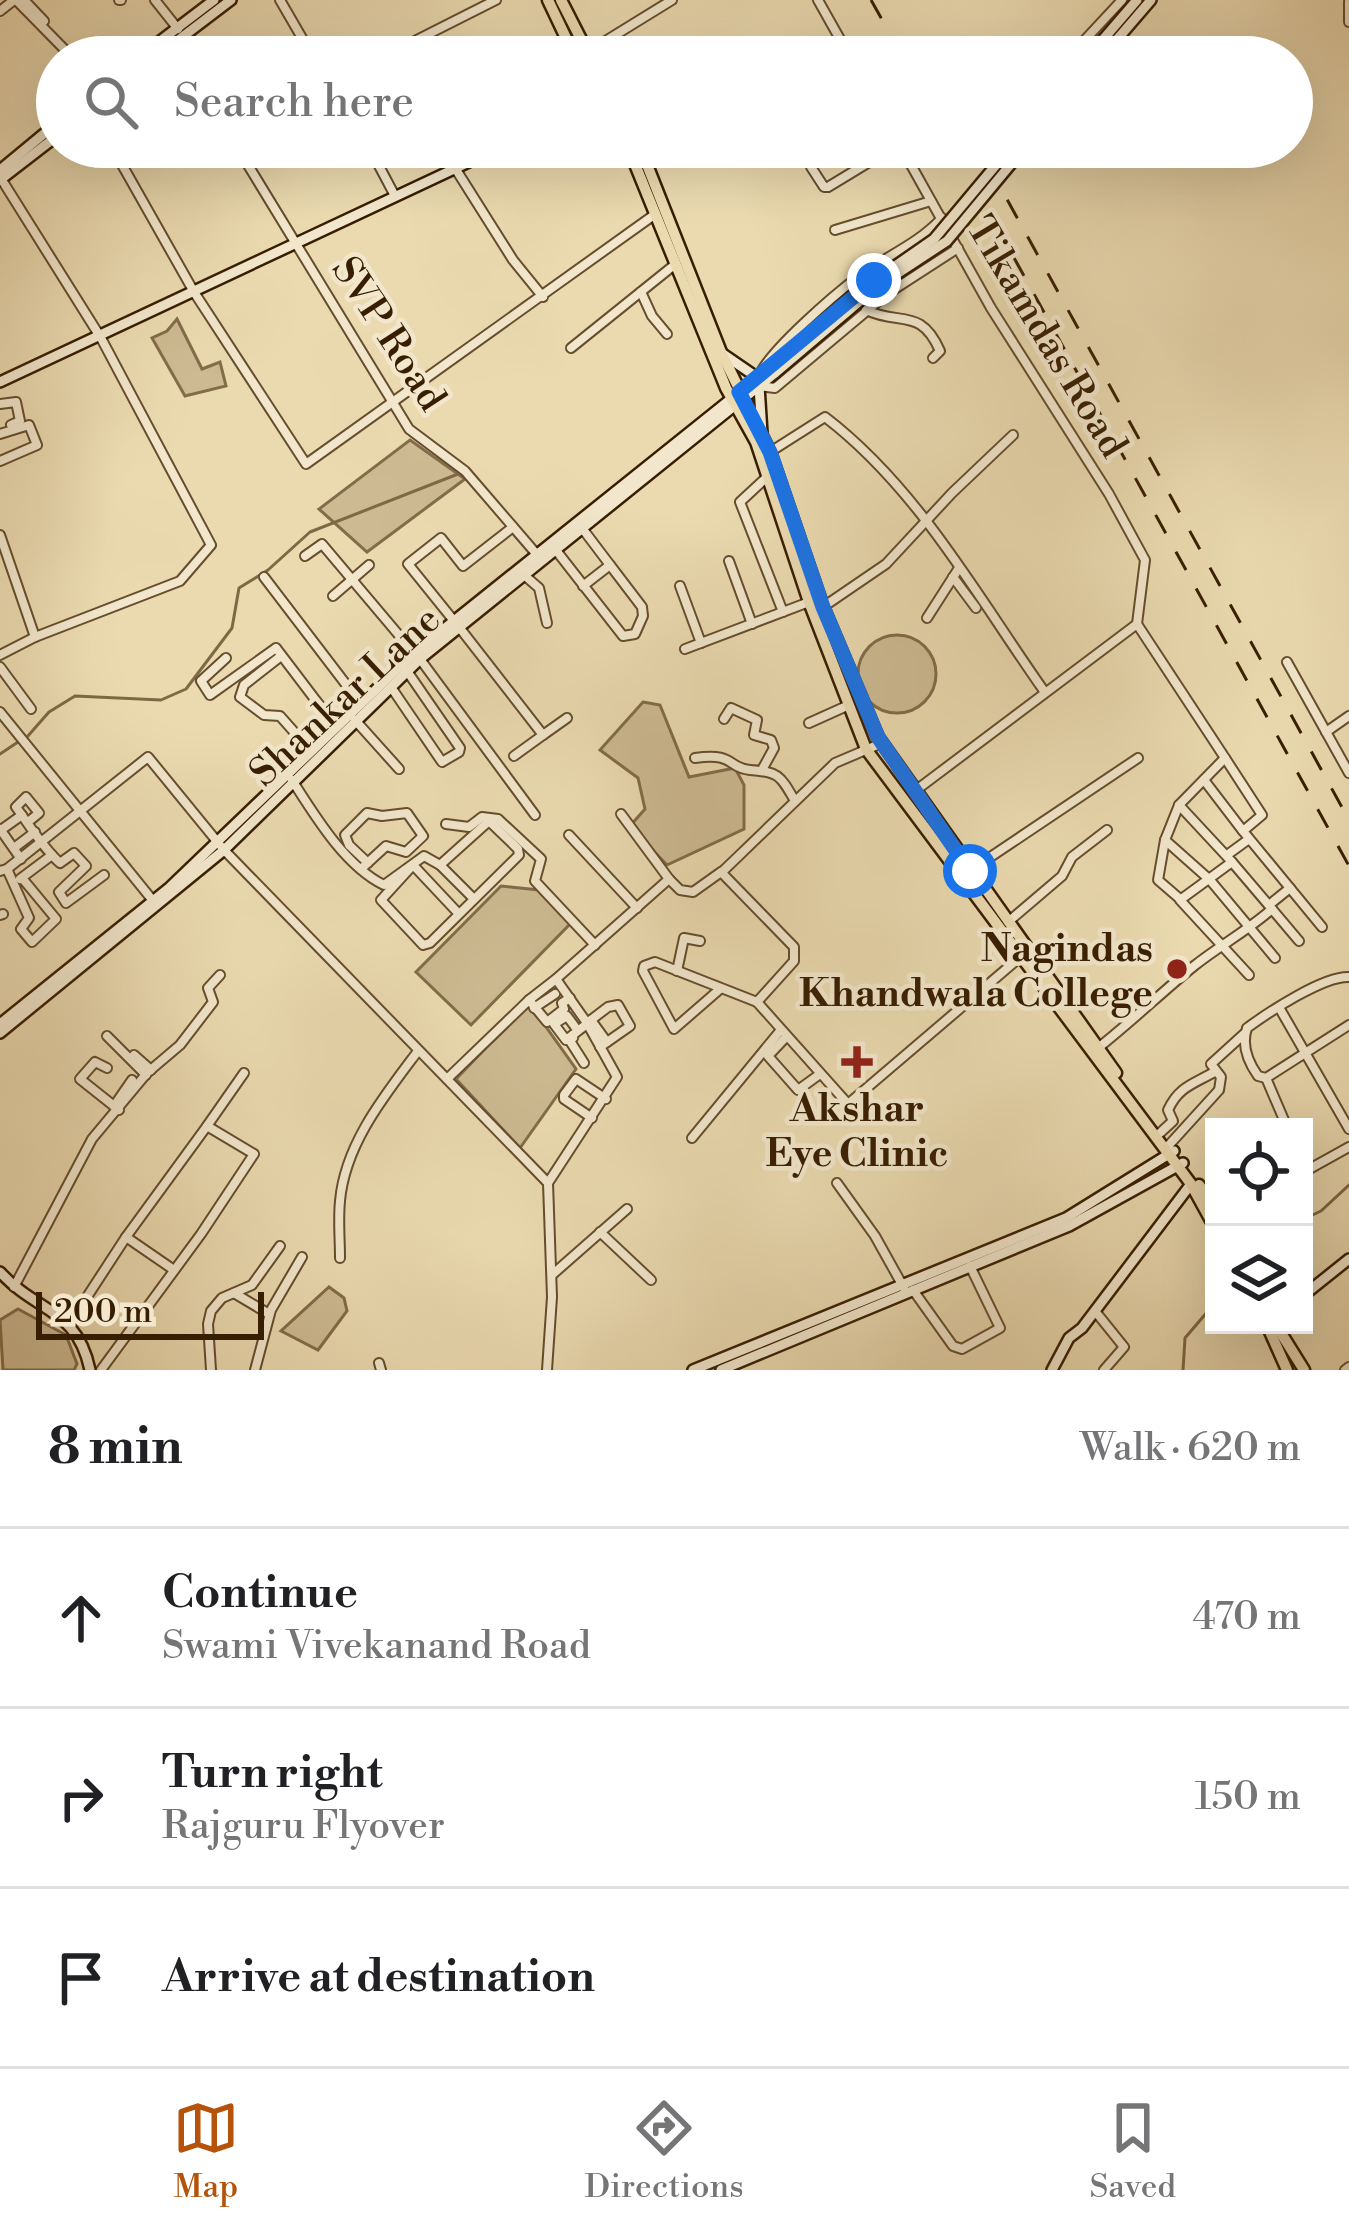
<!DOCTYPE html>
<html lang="en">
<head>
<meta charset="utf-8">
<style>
  :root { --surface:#fff; --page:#f6f6f6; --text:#202124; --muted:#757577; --line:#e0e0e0; --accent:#b45309 }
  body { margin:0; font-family:"Libre Bodoni",serif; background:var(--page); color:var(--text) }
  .controls { position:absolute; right:36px; bottom:36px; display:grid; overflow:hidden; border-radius:0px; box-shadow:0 12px 48px #0002 }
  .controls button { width:108px; height:108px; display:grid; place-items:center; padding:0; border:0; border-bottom:3px solid var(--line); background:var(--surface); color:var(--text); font:60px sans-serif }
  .scale { position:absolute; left:36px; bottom:30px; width:228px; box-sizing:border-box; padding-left:12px; border:6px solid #381e01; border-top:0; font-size:33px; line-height:42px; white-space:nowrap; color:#381e01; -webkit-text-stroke:9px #f2e7cc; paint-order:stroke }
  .stop { position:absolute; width:36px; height:36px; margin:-27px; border:9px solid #1a73e8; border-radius:50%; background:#fff }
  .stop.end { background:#1a73e8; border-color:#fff; box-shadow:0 3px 12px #0008 }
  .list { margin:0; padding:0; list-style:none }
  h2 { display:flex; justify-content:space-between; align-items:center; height:156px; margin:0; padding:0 48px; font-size:51px }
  h2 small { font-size:39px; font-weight:400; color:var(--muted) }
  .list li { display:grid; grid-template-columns:78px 1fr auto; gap:36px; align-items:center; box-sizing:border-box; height:180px; padding:0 48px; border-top:3px solid var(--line) }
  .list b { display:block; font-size:45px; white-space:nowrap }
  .list p { margin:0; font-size:39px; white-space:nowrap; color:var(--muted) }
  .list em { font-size:39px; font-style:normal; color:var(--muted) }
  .icon { flex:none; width:66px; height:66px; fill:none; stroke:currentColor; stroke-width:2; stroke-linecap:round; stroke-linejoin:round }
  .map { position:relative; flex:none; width:1349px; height:1370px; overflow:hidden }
  .search { position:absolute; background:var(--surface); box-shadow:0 12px 48px #0002; left:36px; right:36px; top:36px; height:132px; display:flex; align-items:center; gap:30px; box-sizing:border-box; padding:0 42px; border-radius:66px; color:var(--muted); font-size:45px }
  .sheet { height:696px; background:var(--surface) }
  nav { display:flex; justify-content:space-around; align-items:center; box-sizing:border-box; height:168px; border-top:3px solid var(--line); background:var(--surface); font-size:33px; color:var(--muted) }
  nav a { display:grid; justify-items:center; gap:6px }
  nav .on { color:var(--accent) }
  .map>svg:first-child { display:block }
  .green { fill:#cdba92; stroke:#826c4a; stroke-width:3 }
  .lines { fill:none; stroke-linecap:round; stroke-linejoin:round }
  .stream { stroke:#7f6846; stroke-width:3 }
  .street-casing { stroke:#654d2d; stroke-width:12 }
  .secondary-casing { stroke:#381e01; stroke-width:14 }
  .primary-casing { stroke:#381e01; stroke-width:15 }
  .street { stroke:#f2e7cc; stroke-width:8 }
  .secondary { stroke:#f2e7cc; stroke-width:9 }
  .primary { stroke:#ebdab0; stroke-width:10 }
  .rail { stroke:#381e01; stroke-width:3; stroke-dasharray:21 21; stroke-linecap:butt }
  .secondary-bridge-casing { stroke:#381e01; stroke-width:14; stroke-linecap:butt }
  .secondary-bridge { stroke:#f2e7cc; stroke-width:9 }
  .route { stroke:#1a73e8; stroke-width:15 }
  .poi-dot { fill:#8f2418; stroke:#f2e7cc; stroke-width:4.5 }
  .labels { text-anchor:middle; stroke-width:9; stroke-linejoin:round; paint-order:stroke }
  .street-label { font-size:39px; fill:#381e01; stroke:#f2e7cc }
  .poi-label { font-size:39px; font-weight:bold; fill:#381e01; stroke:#f2e7cc; text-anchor:end }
</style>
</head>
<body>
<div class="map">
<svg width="1349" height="1370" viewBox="0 0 1349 1370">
  <rect width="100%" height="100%" fill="#ebdab0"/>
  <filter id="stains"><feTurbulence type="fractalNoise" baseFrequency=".00167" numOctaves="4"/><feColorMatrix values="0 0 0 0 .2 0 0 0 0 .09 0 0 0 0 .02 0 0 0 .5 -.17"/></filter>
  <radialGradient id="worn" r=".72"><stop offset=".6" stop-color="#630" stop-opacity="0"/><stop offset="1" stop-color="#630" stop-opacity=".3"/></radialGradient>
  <!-- green -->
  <g class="green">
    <polygon points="177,319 202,369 220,362 226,386 185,396 152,338 167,331"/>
    <polygon points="410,440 465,479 367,552 319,509"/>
    <circle cx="897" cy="674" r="39"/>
    <polygon points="643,702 660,705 689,777 735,768 744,785 744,829 667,865 630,826 645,809 638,778 600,750"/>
    <polygon points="501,886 539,890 572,922 471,1025 416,972"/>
    <polygon points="529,1003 576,1069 520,1148 456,1079"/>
    <polygon points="329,1287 344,1298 347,1311 318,1350 281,1331"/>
    <polygon points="18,1309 66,1335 77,1364 74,1370 3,1370 0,1320"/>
  </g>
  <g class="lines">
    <!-- stream -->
    <g class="stream">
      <polyline points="27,737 49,712 75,696 161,700 186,689 232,628 239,588 268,570 310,532 458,474"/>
      <polyline points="0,754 18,742"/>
      <polyline points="1304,1219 1321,1211 1349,1185"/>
      <polyline points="1183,1370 1185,1338 1214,1304"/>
    </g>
    <defs>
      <g id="street">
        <polyline points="16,0 72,57"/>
        <polyline points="24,0 44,21"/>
        <polyline points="119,0 121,0"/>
        <polyline points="155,0 178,29"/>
        <polyline points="280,0 313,57"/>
        <polyline points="818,0 850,57"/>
        <polyline points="1349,2 1349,22"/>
        <polyline points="0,11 14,0"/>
        <polyline points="175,43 183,57"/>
        <polyline points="586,53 672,0"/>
        <polyline points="383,57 496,0"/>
        <polyline points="830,57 844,46"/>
        <polyline points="1069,57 1122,0"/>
        <polyline points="112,147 194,292 306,464 654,215"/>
        <polyline points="237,147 409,429 465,471 539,557"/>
        <polyline points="369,147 395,196"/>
        <polyline points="901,147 991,308 1109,494 1145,560 1137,624"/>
        <polyline points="811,167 824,187 828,187 894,147"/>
        <polyline points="455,168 513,260 543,297"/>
        <polyline points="0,177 101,338 211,545 180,581 35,637 0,655"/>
        <polyline points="835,230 931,201"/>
        <polyline points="641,292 652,316 667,334"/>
        <path d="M866,310c34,16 55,-3 74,41l-7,7"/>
        <polyline points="571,348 673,266"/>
        <path d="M759,376c10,-25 75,-81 99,-99 28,-21 59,-32 84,-59"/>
        <polyline points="759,386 775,388 887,294 958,248"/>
        <polyline points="0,404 16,402 20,421 11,425"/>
        <polyline points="0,434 29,425 37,445 0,461"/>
        <path d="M770,452l55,-35c93,71 152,179 219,274"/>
        <polyline points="767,477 740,502 783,612"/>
        <polyline points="582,528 610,565"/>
        <polyline points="0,535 35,637"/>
        <polyline points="555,549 623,636 635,634 643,616 642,607 610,565 583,586"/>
        <polyline points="305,556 322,544 414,653"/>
        <polyline points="729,561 752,624"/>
        <polyline points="524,575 539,588 547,623"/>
        <polyline points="264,577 361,704"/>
        <polyline points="953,577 976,608"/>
        <polyline points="680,586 701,643"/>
        <polyline points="333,596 369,565"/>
        <polyline points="823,607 886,564 952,493 1013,435"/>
        <polyline points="927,618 959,568"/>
        <polyline points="454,621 408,564 441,538 463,566 513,527"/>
        <polyline points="459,627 543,735 514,756"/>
        <polyline points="685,649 809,602"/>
        <polyline points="281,656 244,685 240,697 264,715 280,716 311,751"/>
        <polyline points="226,658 201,681 210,695 276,648 336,727"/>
        <polyline points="420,659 535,815"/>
        <polyline points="1287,662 1349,773"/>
        <polyline points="0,667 31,709"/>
        <polyline points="391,687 442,762 459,752 460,748 407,671"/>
        <polyline points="0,712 154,902"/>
        <polyline points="724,719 731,708 757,720 754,735 771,740 774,748 763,768"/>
        <polyline points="355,720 399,769"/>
        <polyline points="809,723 849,705"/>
        <polyline points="1326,732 1349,716"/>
        <polyline points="543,735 567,718"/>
        <path d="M695,758c40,-6 32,10 55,12 29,2 30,5 45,31"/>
        <path d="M292,780c23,36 53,86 92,105l40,-29 16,9 49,-44 29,28 1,6 -89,88 -7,2 -42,-45 32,-35 46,49"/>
        <polyline points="1204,780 1243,831 1262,815 1225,758"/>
        <polyline points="915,791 1137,624 1225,758 1179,805 1165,840 1210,880 1275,958"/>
        <polyline points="1179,805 1232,862 1180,900 1249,975"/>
        <polyline points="621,814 669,879"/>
        <path d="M28,822l11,-9 -13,-16 -10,10c14,19 27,41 44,56l14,-10 12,13 -27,26 7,11 38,-28"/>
        <polyline points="446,824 469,827 482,817 498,819 541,859 535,881 595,945"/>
        <polyline points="0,829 21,859"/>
        <polyline points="1,830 22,815"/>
        <polyline points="1243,831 1322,927"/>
        <polyline points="569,835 637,908"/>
        <polyline points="1165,840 1158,880 1180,899"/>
        <polyline points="14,848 35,832"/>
        <polyline points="1227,855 1249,839"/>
        <polyline points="440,865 474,899"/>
        <polyline points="7,869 29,918 21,929 32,942 56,919 22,878"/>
        <polyline points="361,869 386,846 406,852 423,836 407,813 382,816 367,813 345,835 349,845 368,863"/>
        <polyline points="971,870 1138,758"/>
        <polyline points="0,871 7,869 148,757 224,850 548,1183 552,1297 547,1370"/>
        <polyline points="722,872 835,763 882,743"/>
        <polyline points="20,879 52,855"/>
        <polyline points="1269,905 1290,888"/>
        <polyline points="1272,909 1299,941"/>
        <polyline points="0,915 3,914"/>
        <polyline points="1008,922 1062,876 1072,857 1107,830"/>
        <polyline points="677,971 684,938 700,941"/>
        <path d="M1349,977c-26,-1 -80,35 -102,51 -6,18 1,34 11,48l8,2 83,-53"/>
        <polyline points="720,989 674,1029 643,971 644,966 655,962 757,1002"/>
        <polyline points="529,1000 547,1022 564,1009 562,1003 570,998"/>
        <polyline points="534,1008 555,994"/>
        <polyline points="1280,1009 1349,1129"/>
        <polyline points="591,1020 607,1042"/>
        <polyline points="587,1023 608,1007 618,1005 630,1026 600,1047"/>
        <path d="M578,1031l-11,-15 -13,8 12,16c7,-5 14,-11 21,-16"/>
        <polyline points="107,1036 146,1075"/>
        <polyline points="786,1037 768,1056 798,1090 820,1074"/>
        <polyline points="573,1038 570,1041 584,1063"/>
        <path d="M1098,1048c33,-26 63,-55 96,-82 25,-20 53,-35 78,-57l-40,-47"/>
        <polyline points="134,1055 151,1070"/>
        <polyline points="107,1068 95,1062 80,1079 119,1110"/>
        <polyline points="1266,1078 1287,1127"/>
        <polyline points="447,1079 529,1000 556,979"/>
        <polyline points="114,1106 132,1080"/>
        <polyline points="592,1118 564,1099 564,1095 576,1079 606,1099"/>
        <polyline points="207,1126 244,1073"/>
        <path d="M1160,1133l13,-12 -5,-11c11,-24 26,-26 48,-39"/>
        <polyline points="692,1138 780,1031"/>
        <polyline points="1169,1145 1219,1090 1221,1077 1211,1064 1244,1034"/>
        <polyline points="1304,1172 1349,1147"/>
        <polyline points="548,1183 617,1077 587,1023 556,979 669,879 680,890 693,892 721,872 794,947 794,961 757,1002 848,1104 1025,953"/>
        <polyline points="837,1183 875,1236 904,1288"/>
        <polyline points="600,1232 651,1280"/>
        <polyline points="126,1237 174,1270"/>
        <path d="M340,1258c0,-19 -2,-39 0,-57 5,-57 45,-106 78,-150"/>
        <polyline points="553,1274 627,1209"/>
        <polyline points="14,1287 92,1139 147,1073 180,1045 213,1002 208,988 220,975"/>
        <polyline points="913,1290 953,1346 962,1349 1000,1328 970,1266"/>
        <polyline points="234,1293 269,1314"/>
        <polyline points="1095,1311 1124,1347 1104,1370"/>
        <polyline points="70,1323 126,1237 207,1126 254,1154 201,1234 101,1370"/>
        <polyline points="379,1363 381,1370"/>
        <polyline points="211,1370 208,1324 211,1311 222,1298 252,1285 280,1246"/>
        <polyline points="255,1370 271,1310 302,1257"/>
        <polyline points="1345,1370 1349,1367"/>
      </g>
      <g id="secondary">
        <polyline points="139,57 214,0"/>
        <polyline points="156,57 231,0"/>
        <polyline points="1088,57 1137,0"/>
        <polyline points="1102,57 1151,0"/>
        <polyline points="0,170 57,123"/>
        <polyline points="0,180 57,136"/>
        <polyline points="723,354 758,378"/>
        <polyline points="0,382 501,147"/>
        <polyline points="759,386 762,433"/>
        <polyline points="0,1024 169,888 414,653 771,367"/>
        <polyline points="0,1033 224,850 420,659 775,373"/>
        <path d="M0,1272c37,41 77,36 90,98"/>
        <polyline points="1304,1295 1349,1259"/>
        <polyline points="693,1370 1066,1218 1174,1151"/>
        <polyline points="721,1370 1069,1226 1183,1163"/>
        <polyline points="1052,1370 1069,1338 1082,1328 1191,1184"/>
      </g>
      <g id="primary">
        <polyline points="548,0 575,57"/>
        <polyline points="561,0 590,57"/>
        <polyline points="628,147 726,388 756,442 809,602 866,749 1191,1184 1214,1226"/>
        <polyline points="640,147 721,352 770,452 823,607 878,737 1116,1073"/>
        <polyline points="1199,1185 1214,1206"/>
        <polyline points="1267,1325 1287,1370"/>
        <polyline points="1276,1325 1304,1370"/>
      </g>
    </defs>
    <!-- street casing -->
    <use href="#street" class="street-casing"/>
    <!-- secondary casing -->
    <use href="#secondary" class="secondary-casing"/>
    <!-- primary casing -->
    <use href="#primary" class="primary-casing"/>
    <!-- street -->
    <use href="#street" class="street"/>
    <!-- secondary -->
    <use href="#secondary" class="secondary"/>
    <!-- primary -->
    <use href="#primary" class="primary"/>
    <!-- rail -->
    <g class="rail">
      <polyline points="871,0 903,57"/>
      <polyline points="953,147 1349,866"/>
      <polyline points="987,163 1349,820"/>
    </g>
    <defs>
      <g id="secondary-bridge">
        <polyline points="771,367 852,296 934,239 1011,147"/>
        <polyline points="775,373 874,289 947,241 1025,147"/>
      </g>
    </defs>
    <!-- secondary-bridge casing -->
    <use href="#secondary-bridge" class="secondary-bridge-casing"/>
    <!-- secondary-bridge -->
    <use href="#secondary-bridge" class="secondary-bridge"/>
  </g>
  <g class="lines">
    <!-- route -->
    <polyline class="route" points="874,280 739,392 770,452 823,607 878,737 970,871"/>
  </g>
  <!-- markers -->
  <g class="poi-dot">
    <circle cx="1177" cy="969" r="12"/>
    <path d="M851 1044h12v12h12v12h-12v12h-12v-12h-12v-12h12z"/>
  </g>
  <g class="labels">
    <!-- street labels -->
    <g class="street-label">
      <text transform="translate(390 333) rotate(57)" y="14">SVP Road</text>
      <text transform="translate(1048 336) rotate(59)" y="14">Tikamdas Road</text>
      <text transform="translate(344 695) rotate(-43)" y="14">Shankar Lane</text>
    </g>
    <!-- poi labels -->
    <g class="poi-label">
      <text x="1153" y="961">Nagindas<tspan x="1153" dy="45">Khandwala College</tspan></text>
      <text x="857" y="1121" text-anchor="middle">Akshar<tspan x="857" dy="45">Eye Clinic</tspan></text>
    </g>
  </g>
  <rect width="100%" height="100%" filter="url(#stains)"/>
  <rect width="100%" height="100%" fill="url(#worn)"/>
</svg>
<div class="controls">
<button><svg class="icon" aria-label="locate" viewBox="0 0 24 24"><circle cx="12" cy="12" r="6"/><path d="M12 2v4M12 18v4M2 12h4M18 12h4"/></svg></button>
<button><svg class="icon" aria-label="layers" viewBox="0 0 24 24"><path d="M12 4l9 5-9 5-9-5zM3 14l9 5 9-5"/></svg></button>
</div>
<div class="scale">200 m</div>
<div class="stop" style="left:970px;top:871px"></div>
<div class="stop end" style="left:874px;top:280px"></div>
<div class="search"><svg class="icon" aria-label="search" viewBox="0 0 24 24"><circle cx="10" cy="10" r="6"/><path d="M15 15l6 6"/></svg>Search here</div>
</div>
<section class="sheet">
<h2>8 min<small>Walk · 620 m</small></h2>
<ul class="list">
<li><svg class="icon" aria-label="ahead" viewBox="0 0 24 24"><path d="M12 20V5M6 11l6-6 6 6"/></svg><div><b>Continue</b><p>Swami Vivekanand Road</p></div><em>470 m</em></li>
<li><svg class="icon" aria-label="right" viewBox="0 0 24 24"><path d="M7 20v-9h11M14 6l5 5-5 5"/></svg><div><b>Turn right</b><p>Rajguru Flyover</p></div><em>150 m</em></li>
<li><svg class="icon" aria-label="arrive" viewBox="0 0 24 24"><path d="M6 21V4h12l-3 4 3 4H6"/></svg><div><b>Arrive at destination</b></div></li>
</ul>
</section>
<nav>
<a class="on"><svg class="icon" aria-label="map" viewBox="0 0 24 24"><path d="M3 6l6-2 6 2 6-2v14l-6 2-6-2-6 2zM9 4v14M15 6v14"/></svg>Map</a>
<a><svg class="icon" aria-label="directions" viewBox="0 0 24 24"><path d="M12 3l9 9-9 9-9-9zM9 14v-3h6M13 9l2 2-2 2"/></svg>Directions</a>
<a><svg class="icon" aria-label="saved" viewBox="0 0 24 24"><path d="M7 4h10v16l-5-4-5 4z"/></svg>Saved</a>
</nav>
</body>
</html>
